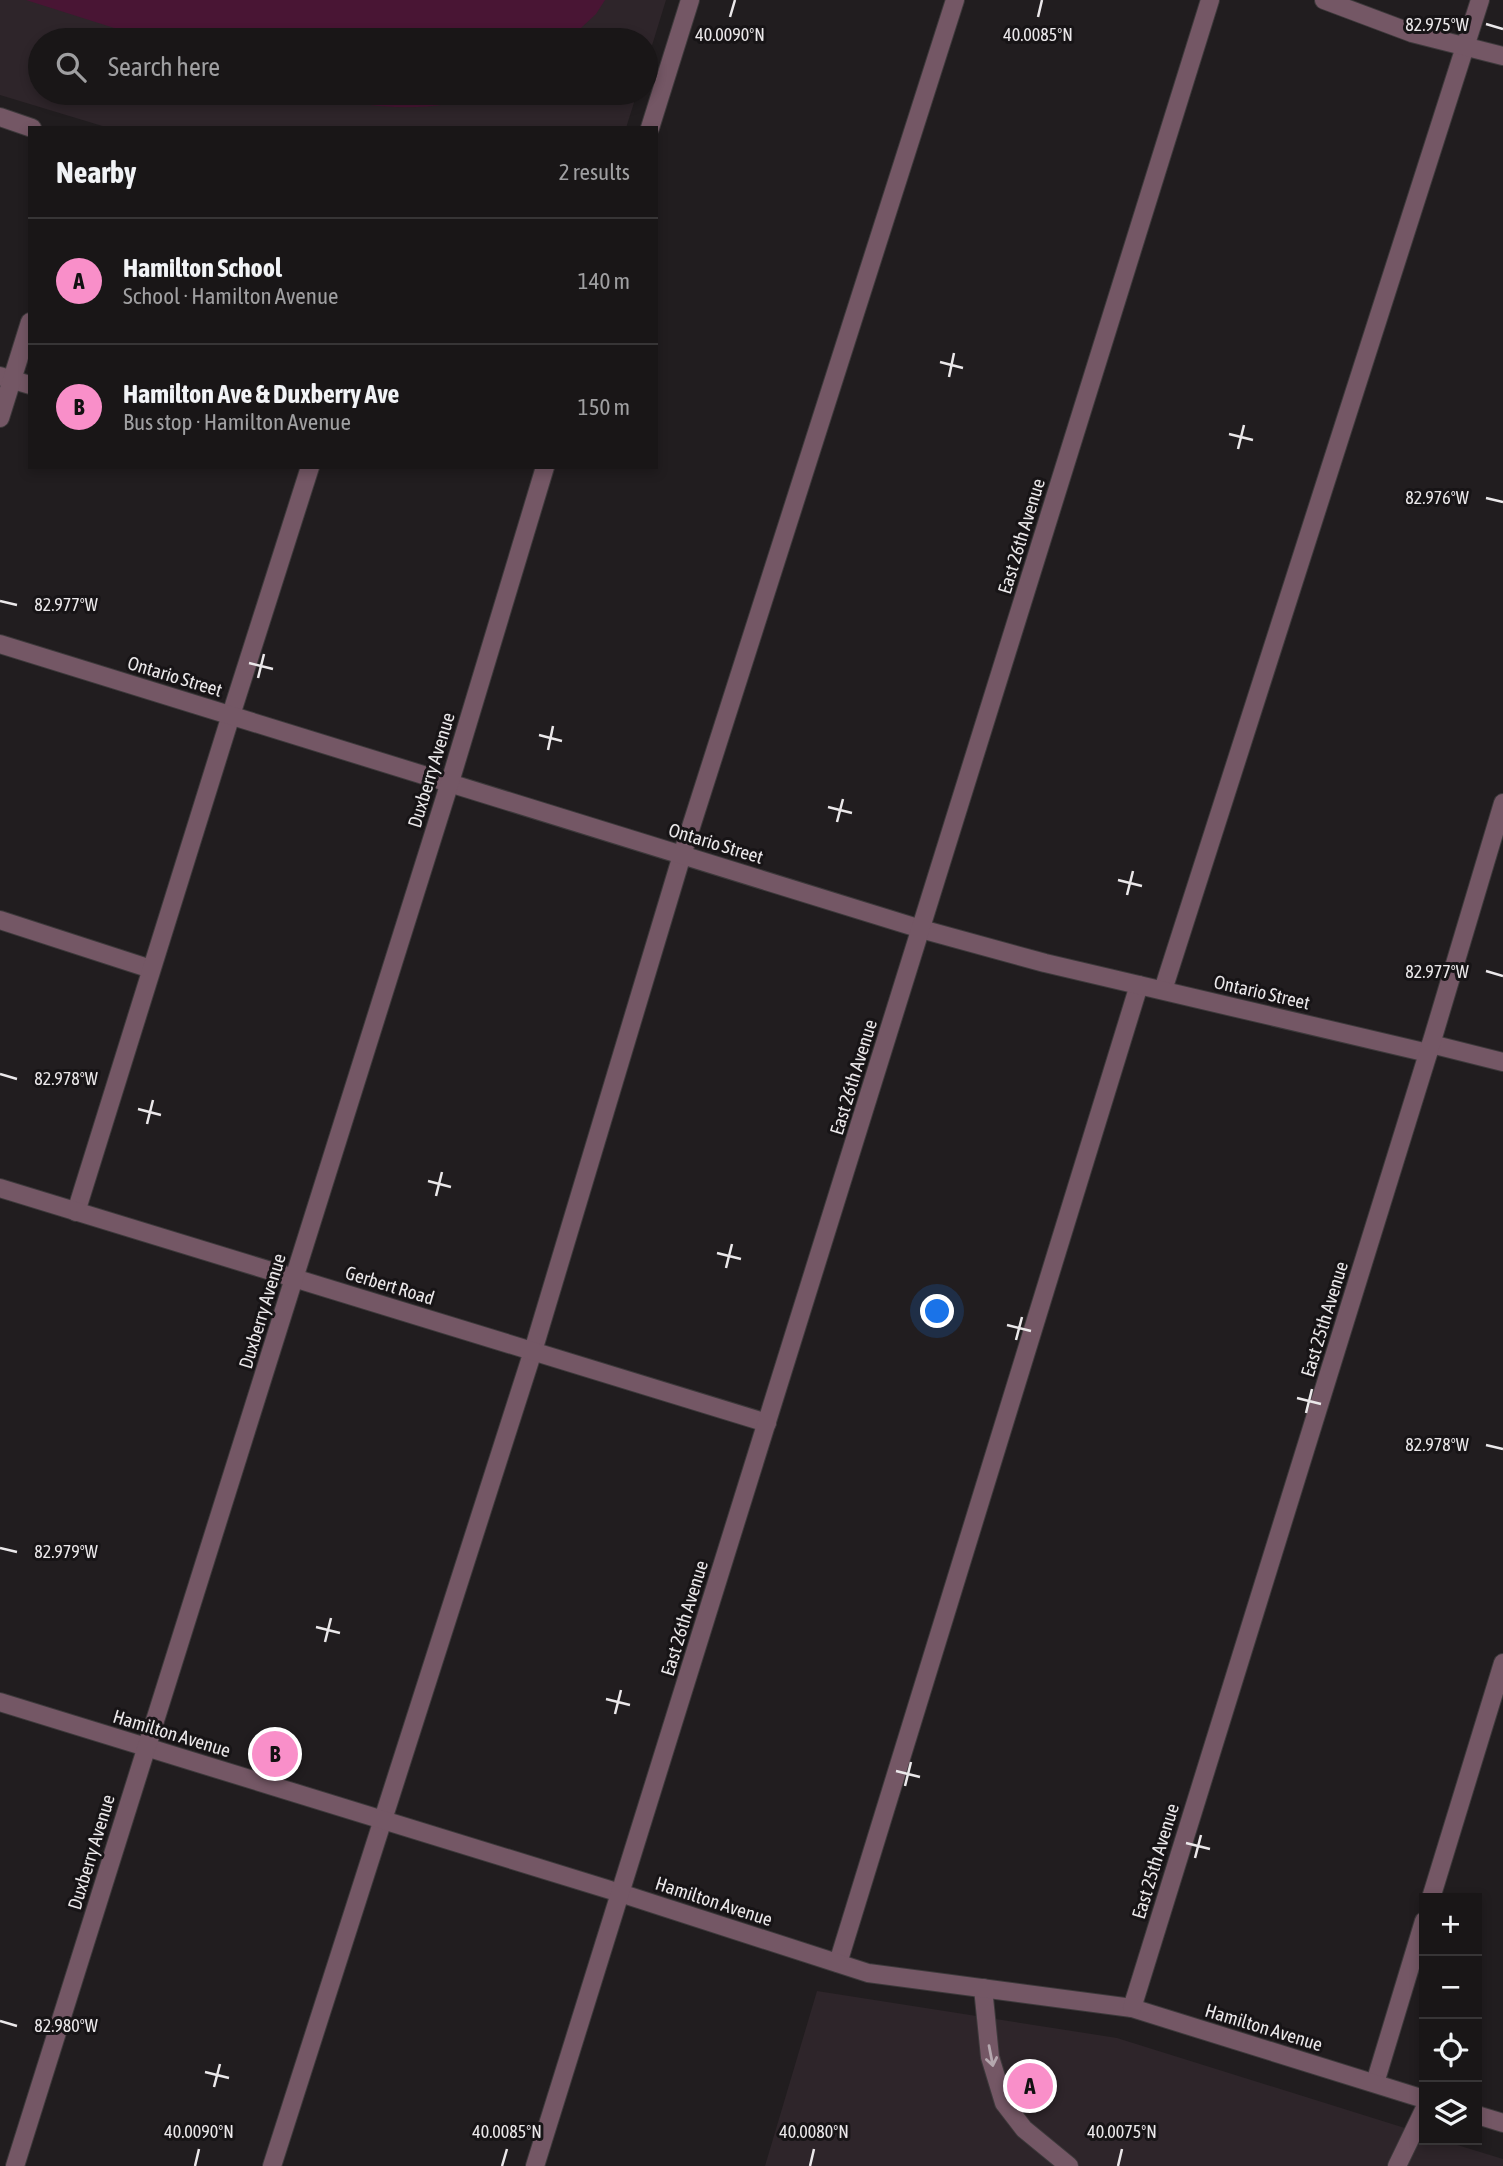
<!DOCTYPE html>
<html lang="en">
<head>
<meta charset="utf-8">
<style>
  :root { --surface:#191617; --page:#262324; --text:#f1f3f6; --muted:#9f9fa1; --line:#373536; --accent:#f98fc9 }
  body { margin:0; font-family:"Asap Condensed",sans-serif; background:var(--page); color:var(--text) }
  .controls { position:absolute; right:21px; bottom:21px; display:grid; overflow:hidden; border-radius:0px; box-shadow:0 4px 10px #0003 }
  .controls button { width:63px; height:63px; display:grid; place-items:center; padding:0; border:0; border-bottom:2px solid var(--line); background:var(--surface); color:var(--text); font:35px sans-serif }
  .you { position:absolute; left:938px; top:1312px; width:24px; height:24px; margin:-18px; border:5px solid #fff; border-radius:50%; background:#1a73e8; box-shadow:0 0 0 10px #1a73e833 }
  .badge { display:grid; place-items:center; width:46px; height:46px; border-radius:50%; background:var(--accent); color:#111; font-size:23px; font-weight:700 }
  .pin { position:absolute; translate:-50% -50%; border:4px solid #fff; box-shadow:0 2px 7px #0006 }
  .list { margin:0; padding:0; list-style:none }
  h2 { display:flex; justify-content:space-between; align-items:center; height:91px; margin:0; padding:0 28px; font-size:30px }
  h2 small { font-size:23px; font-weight:400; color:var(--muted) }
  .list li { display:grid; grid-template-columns:46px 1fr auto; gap:21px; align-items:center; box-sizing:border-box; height:126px; padding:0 28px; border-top:2px solid var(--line) }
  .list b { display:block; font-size:26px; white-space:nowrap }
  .list p { margin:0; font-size:23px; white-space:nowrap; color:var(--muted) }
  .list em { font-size:23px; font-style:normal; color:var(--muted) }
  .icon { flex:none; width:38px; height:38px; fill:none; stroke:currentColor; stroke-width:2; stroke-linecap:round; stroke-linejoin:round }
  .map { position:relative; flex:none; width:1503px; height:2166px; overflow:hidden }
  .search { position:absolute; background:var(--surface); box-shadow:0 4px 10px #0003; left:28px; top:28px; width:630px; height:77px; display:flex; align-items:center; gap:18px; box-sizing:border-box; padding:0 24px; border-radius:38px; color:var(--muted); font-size:26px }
  .panel { position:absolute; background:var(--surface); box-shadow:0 4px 10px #0003; left:28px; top:126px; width:630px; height:343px; border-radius:0px }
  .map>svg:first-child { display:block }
  .built { fill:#2e252a }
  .green { fill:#491534 }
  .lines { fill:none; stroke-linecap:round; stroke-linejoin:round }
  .service-casing { stroke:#3d393b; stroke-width:20 }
  .minor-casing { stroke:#3d393b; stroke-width:20 }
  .service { stroke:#745765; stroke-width:18 }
  .minor { stroke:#745765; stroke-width:18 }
  .oneway { stroke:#b5a7ae }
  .ticks { fill:none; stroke:#ebe8ea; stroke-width:2.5 }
  .labels { text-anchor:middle; stroke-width:6; stroke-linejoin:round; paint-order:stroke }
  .street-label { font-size:19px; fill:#ebe8ea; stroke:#171416 }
  .ticks-label { font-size:18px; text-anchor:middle; fill:#ebe8ea; stroke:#171416; stroke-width:6; stroke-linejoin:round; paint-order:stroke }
</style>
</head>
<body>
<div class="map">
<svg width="1503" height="2166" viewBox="0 0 1503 2166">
  <rect width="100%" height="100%" fill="#211d1f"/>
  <!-- built -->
  <g class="built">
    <polygon points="0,0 666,0 646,65 646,40 40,40 40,93 637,93 626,128 109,128 0,95"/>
    <polygon points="817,1991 1117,2038 1424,2134 1424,2140 1441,2140 1503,2159 1503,2166 765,2166"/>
  </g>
  <!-- green -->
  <g class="green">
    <polygon points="26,0 605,0 596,14 568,40 152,40"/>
    <path d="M316,93h171c-53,21 -117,17 -171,0z"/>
  </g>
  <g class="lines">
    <defs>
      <g id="service">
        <polyline points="0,376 30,385"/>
        <polyline points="0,920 151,969"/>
        <polyline points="1163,990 1480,0"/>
        <polyline points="76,1212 231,715 310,467"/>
        <polyline points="1431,1898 1503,1663"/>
        <polyline points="838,1963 1139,985"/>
        <polyline points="983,1988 990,2057 1004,2103 1024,2129 1069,2166"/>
        <polyline points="1375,2083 1424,1921"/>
        <polyline points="272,2166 533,1351 682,855 955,0"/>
        <polyline points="1397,2166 1424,2110"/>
      </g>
      <g id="minor">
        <polyline points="1324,0 1412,33 1503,56"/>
        <polyline points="0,117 32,128"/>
        <polyline points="650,128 690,0"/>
        <polyline points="0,418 30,322"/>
        <polyline points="0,644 921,929 1045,963 1428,1053"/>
        <polyline points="1431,1044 1503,1062"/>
        <polyline points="0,1188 767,1423"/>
        <polyline points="0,1702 620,1893 868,1973 1132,2008 1424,2099"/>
        <polyline points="1132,2008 1431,1044 1503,803"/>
        <polyline points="1477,2115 1503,2123"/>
        <polyline points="15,2166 450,782 545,467"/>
        <polyline points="535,2166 1210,0"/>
      </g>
    </defs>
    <!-- service casing -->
    <use href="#service" class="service-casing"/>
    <!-- minor casing -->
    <use href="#minor" class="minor-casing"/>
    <!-- service -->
    <use href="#service" class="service"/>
    <!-- minor -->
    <use href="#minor" class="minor"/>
  </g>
  <!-- one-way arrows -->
  <defs><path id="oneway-shaft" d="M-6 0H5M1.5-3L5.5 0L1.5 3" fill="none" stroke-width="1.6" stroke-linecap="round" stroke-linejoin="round" transform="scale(1.75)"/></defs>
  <use class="oneway" href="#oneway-shaft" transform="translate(991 2056) rotate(79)"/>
  <!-- ticks -->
  <path class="ticks" d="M730,17l5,-17M1038,17l4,-17M1486,24l17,5M940,362l23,6M949,377l5,-24M1229,434l24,6M1238,449l6,-24M1486,498l17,4M0,601l17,4M249,663l24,6M258,678l6,-24M539,735l23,6M548,750l5,-24M828,807l24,6M837,822l6,-23M1118,880l24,6M1127,895l6,-24M1486,971l17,5M0,1074l17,5M138,1109l23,6M147,1124l6,-24M428,1181l23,6M436,1196l6,-24M717,1253l24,6M726,1268l6,-24M1007,1325l24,6M1016,1340l6,-23M1297,1398l24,6M1306,1413l6,-24M1486,1445l17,4M0,1548l17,4M316,1627l24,6M325,1642l6,-24M606,1699l24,6M615,1714l6,-24M896,1771l24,6M905,1786l6,-24M1186,1843l24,6M1195,1858l6,-23M0,2021l17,5M205,2072l24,6M214,2087l6,-23M195,2166l4,-17M502,2166l5,-17M810,2166l4,-17M1118,2166l4,-17"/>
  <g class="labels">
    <!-- street labels -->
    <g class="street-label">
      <text transform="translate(1021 536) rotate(-73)" y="7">East 26th Avenue</text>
      <text transform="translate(175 676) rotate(17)" y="7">Ontario Street</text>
      <text transform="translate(431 770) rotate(-73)" y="7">Duxberry Avenue</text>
      <text transform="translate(716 843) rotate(17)" y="7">Ontario Street</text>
      <text transform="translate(1262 992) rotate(13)" y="7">Ontario Street</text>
      <text transform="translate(853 1077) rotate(-73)" y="7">East 26th Avenue</text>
      <text transform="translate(390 1285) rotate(17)" y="7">Gerbert Road</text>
      <text transform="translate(262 1311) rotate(-73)" y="7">Duxberry Avenue</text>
      <text transform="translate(1324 1319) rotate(-73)" y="7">East 25th Avenue</text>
      <text transform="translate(684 1618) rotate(-73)" y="7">East 26th Avenue</text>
      <text transform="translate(172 1733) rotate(17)" y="7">Hamilton Avenue</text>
      <text transform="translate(91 1852) rotate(-73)" y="7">Duxberry Avenue</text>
      <text transform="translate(1155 1861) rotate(-73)" y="7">East 25th Avenue</text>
      <text transform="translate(714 1901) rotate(18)" y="7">Hamilton Avenue</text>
      <text transform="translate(1264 2027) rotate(17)" y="7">Hamilton Avenue</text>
    </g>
  </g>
  <g class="ticks-label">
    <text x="1437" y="31">82.975°W</text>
    <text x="730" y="41">40.0090°N</text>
    <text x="1038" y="41">40.0085°N</text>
    <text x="1437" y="504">82.976°W</text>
    <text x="66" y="611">82.977°W</text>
    <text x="1437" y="978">82.977°W</text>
    <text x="66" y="1085">82.978°W</text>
    <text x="1437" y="1451">82.978°W</text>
    <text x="66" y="1558">82.979°W</text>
    <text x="66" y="2032">82.980°W</text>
    <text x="199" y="2138">40.0090°N</text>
    <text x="507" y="2138">40.0085°N</text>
    <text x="814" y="2138">40.0080°N</text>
    <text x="1122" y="2138">40.0075°N</text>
  </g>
</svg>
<div class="controls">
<button>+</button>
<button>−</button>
<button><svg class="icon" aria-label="locate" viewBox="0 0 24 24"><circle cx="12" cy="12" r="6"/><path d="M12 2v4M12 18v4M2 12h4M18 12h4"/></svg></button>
<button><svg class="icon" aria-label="layers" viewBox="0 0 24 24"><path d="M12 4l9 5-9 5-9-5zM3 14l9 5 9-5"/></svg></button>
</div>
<div class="you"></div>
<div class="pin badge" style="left:1030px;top:2086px">A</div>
<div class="pin badge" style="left:275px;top:1754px">B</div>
<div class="search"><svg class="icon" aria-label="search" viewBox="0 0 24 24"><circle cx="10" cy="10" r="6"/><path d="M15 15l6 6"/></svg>Search here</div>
<section class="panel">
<h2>Nearby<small>2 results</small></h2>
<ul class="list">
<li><span class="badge">A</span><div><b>Hamilton School</b><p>School · Hamilton Avenue</p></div><em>140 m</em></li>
<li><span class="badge">B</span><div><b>Hamilton Ave &amp; Duxberry Ave</b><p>Bus stop · Hamilton Avenue</p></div><em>150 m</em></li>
</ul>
</section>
</div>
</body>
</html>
